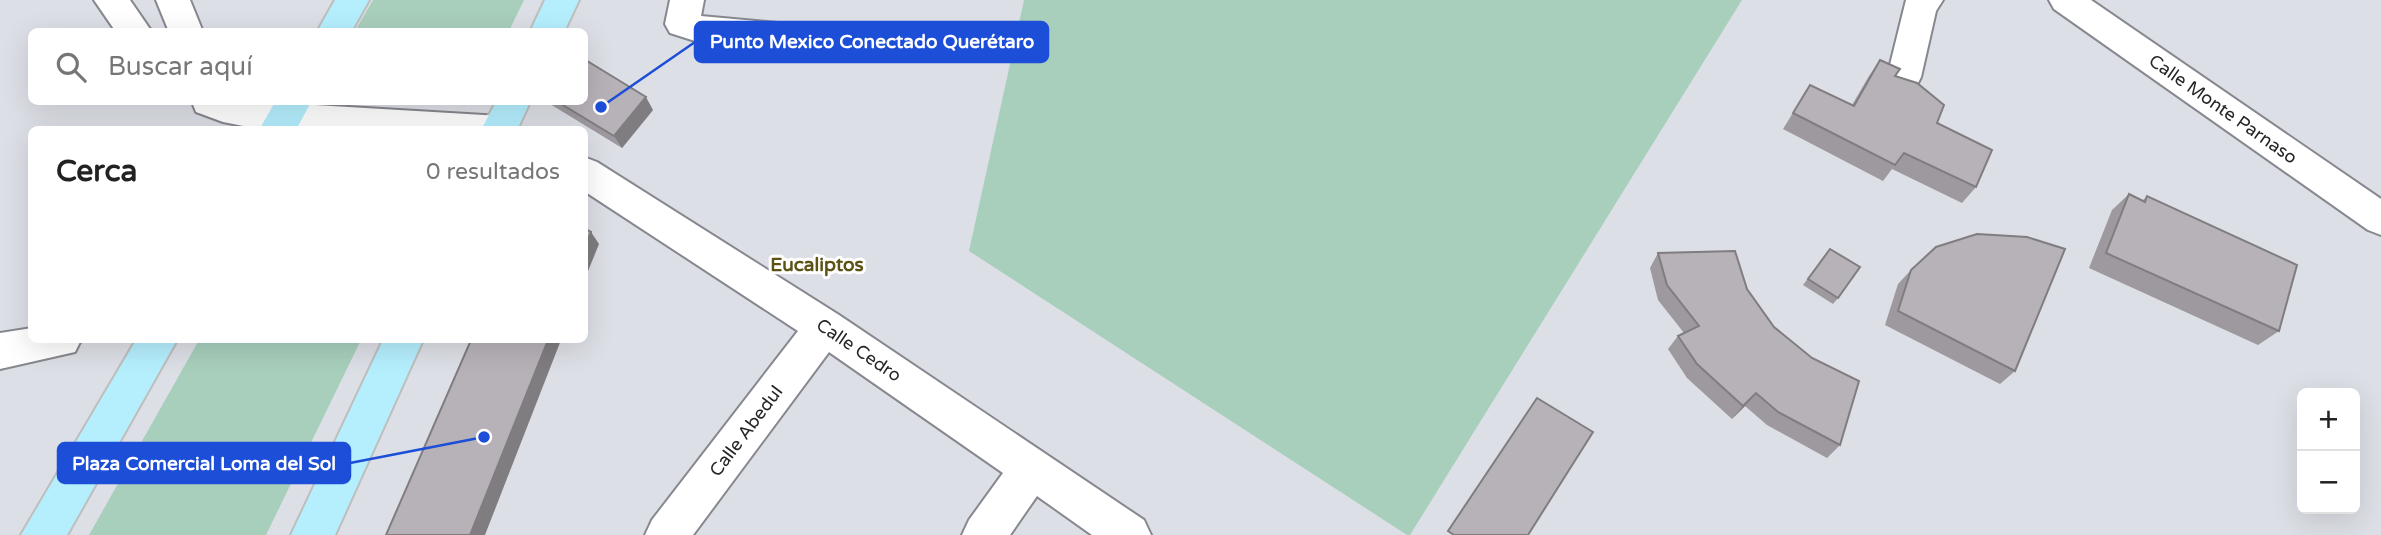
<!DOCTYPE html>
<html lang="es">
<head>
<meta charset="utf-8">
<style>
  :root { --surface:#fff; --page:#f6f6f6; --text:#222; --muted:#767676; --line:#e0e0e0 }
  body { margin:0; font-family:"Varela Round",sans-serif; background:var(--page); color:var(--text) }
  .controls { position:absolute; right:21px; bottom:21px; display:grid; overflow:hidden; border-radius:10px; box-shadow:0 7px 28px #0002 }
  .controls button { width:63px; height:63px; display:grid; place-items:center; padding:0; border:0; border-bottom:2px solid var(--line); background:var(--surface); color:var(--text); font:35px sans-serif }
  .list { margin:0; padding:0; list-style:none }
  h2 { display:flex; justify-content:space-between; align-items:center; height:91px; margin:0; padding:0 28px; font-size:30px }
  h2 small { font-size:23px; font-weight:400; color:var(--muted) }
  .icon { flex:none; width:38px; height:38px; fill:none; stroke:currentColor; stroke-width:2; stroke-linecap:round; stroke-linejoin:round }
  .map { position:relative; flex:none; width:2381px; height:535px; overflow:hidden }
  .search { position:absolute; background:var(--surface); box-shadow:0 7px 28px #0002; left:28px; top:28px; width:560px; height:77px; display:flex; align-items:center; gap:18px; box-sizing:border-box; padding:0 24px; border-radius:10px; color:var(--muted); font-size:26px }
  .panel { position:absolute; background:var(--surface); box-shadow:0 7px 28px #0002; left:28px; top:126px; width:560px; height:217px; border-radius:10px }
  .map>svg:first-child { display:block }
  .green { fill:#a8cfbc }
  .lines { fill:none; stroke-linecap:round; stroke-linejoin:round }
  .minor-casing { stroke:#87888f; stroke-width:4 }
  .major-casing { stroke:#bebebe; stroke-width:4 }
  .minor { fill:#fff; fill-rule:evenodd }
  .major { fill:#b5effe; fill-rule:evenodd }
  .wall { fill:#9d999e }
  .shaded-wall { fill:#807d81 }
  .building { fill:#b7b2b8; stroke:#807d81; stroke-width:2 }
  .labels { text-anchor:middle; stroke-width:6; stroke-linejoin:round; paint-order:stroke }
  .street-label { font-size:18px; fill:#252528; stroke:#fff }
  .neighbourhood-label { font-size:19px; font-weight:bold; fill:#5b5214; stroke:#fff }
  .leader { fill:none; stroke:#1d4ed8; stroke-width:2.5 }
  .callout-dot { fill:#1d4ed8; stroke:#fff; stroke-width:2.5 }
  .callout { fill:#1d4ed8; stroke:#1d4ed8; stroke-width:2.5 }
  .callout-label { font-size:19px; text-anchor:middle; font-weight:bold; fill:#fff }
</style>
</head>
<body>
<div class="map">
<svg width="2381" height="535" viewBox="0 0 2381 535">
  <rect width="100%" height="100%" fill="#dddfe6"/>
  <!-- green -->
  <g class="green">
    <polygon points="373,0 524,0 509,31 355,31"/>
    <polygon points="1024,0 1742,0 1410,535 1407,535 969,251"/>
    <polygon points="199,340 361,340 266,535 89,535"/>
  </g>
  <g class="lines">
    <defs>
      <g id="minor">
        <polygon points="94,0 130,0 152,32 116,32"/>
        <polygon points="156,0 190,0 203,32 169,32"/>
        <polygon points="670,0 704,0 701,16 909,35 921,39 926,48 921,57 909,61 695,41 670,33 665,24"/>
        <polygon points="1906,0 1943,0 1936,11 1921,77 1916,87 1904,90 1892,87 1887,77"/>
        <polygon points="2049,0 2091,0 2381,199 2381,235 2368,230 2054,9"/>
        <polygon points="192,102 264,102 501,116 514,120 519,130 264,130 223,122 196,112"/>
        <polygon points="584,157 597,162 839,315 1144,520 1151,535 1092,535 1037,496 1010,535 962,535 969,520 1003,473 829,352 693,535 645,535 652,520 798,331 584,191"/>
        <polygon points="32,328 32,340 81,340 75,352 0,369 0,333"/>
      </g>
      <g id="major">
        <polygon points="335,0 369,0 351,32 317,32"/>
        <polygon points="545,0 579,0 564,32 530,32"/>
        <polygon points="275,102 311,102 296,130 259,130"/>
        <polygon points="496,102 530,102 517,130 481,130"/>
        <polygon points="136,340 177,340 67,535 21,535"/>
        <polygon points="383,340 423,340 335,535 291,535"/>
      </g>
    </defs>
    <!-- minor casing -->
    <use href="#minor" class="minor-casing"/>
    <!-- major casing -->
    <use href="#major" class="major-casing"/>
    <!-- minor -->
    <use href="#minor" class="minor"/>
    <!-- major -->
    <use href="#major" class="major"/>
  </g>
  <!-- wall -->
  <g class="wall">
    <polygon points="1880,60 1937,123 1976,187 1962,203 1892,169 1883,181 1783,129 1810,85 1852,105 1869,76"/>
    <polygon points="548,102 584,102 653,110 622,148 550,104"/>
    <polygon points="2129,194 2142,201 2147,196 2279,331 2258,345 2089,268 2112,210"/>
    <polygon points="1830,249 1838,298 1833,304 1803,285"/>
    <polygon points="1658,253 1747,289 1840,445 1827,458 1767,425 1745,406 1732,419 1687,378 1668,349 1678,336 1684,333 1658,300 1650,268"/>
    <polygon points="1911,270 2015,371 2000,384 1885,325 1898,284"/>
  </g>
  <!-- shaded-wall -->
  <g class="shaded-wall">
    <polygon points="646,97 653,110 622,148 614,136"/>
    <polygon points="591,232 599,244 586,276 584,278 584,248"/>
    <polygon points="548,340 561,340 485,535 470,535"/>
    <polygon points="1756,393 1745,406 1732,419 1743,406"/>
  </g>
  <!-- building -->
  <g class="building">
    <polygon points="584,59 646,97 614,136 558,102 584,102"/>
    <polygon points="1880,60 1900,69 1895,76 1917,83 1944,105 1937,123 1992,150 1976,187 1904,153 1895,165 1793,113 1810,85 1854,106"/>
    <polygon points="2129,194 2145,202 2147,196 2297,265 2279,331 2106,253"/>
    <polygon points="584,228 591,232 584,248"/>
    <polygon points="1977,234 2027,237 2065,249 2015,371 1898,311 1911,270 1936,247"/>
    <polygon points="1830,249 1860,267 1838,298 1808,279"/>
    <polygon points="1735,251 1747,289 1774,327 1812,358 1859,381 1840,445 1778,412 1756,393 1743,406 1697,364 1678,336 1699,326 1667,285 1658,253"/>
    <polygon points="471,340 548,340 470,535 386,535"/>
    <polygon points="1537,398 1593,432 1528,535 1454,535 1448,531"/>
  </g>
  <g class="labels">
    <!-- street labels -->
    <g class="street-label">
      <text transform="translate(2223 109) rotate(35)" y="6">Calle Monte Parnaso</text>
      <text transform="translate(859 350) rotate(34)" y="6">Calle Cedro</text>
      <text transform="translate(746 431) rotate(-53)" y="6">Calle Abedul</text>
    </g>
    <!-- neighbourhood labels -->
    <g class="neighbourhood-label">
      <text x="817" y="271">Eucaliptos</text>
    </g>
  </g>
  <!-- callouts -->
  <path class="leader" d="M601 107L695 42M484 437L350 463"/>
  <g class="callout-dot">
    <circle cx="601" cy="107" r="7"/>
    <circle cx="484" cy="437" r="7"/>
  </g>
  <g class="callout">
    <rect x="695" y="22" width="353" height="40" rx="7"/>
    <rect x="58" y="443" width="292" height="40" rx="7"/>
  </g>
  <g class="callout-label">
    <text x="872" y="48">Punto Mexico Conectado Querétaro</text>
    <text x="204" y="470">Plaza Comercial Loma del Sol</text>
  </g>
</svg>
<div class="controls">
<button>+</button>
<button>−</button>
</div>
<div class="search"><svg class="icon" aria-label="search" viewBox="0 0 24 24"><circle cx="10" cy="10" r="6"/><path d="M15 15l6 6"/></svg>Buscar aquí</div>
<section class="panel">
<h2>Cerca<small>0 resultados</small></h2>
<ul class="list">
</ul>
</section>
</div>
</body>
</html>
